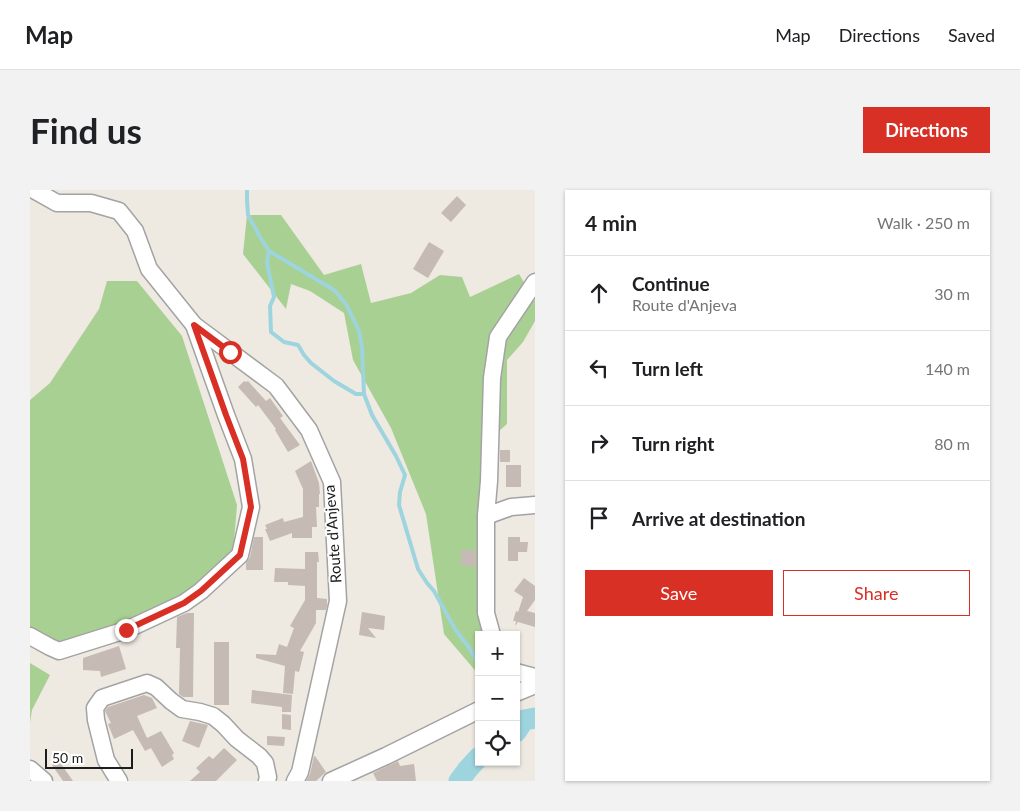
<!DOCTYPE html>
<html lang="en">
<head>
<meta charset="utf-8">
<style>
  :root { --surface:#fff; --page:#f2f2f2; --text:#202124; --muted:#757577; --line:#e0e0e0; --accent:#d93025 }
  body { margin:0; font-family:Lato,sans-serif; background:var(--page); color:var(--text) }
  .controls { position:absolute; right:15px; bottom:15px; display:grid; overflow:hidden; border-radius:0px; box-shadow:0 1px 4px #0004 }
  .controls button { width:45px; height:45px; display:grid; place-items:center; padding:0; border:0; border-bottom:1px solid var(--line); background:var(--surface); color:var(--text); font:25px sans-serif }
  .scale { position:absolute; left:15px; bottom:12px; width:88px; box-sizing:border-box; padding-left:5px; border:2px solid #1c1c1c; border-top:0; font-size:14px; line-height:18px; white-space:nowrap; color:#1c1c1c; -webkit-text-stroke:4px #fff; paint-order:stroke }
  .stop { position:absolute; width:15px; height:15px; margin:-11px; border:4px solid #d93025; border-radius:50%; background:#fff }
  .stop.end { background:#d93025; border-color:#fff; box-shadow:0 1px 5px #0008 }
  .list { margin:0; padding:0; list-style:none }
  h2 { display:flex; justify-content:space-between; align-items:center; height:65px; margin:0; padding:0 20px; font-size:21px }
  h2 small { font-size:16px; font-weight:400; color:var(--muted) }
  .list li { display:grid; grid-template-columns:32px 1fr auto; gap:15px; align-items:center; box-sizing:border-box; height:75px; padding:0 20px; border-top:1px solid var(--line) }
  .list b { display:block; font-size:19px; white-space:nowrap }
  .list p { margin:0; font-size:16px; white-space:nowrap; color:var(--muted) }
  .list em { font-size:16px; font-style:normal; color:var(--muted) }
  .actions { display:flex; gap:10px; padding:15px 20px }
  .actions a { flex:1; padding:11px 0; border:1px solid var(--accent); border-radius:0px; text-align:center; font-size:18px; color:var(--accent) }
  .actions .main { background:var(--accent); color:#fff }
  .icon { flex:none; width:28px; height:28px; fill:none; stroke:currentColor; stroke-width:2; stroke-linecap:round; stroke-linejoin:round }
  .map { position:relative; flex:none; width:505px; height:591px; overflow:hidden; border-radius:0px }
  header { display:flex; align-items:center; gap:30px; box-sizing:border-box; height:70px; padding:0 25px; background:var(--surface); border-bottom:1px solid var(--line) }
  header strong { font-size:24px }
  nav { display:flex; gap:28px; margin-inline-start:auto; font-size:18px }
  .intro { display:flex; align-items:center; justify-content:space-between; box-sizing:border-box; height:120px; padding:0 30px }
  h1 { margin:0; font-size:35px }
  .button { padding:12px 22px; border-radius:0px; background:var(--accent); color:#fff; font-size:18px; font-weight:700 }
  main { display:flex; gap:30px; padding:0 30px }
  aside { flex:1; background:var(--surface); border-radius:0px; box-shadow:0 1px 4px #0004 }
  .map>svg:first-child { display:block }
  .forest { fill:#a9d093 }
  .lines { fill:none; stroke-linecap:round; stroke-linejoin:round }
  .stream { stroke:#9ed4de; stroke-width:4 }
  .river { stroke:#9ed4de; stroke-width:21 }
  .building { fill:#c6bab4 }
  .minor-casing { stroke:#a3a3a3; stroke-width:19 }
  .minor { stroke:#fff; stroke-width:16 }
  .route { stroke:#d93025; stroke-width:6 }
  .labels { text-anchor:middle; stroke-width:4; stroke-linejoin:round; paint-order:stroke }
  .street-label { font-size:15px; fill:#1c1c1c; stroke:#fff }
</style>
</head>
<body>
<header>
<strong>Map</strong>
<nav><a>Map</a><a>Directions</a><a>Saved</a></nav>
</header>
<div class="intro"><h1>Find us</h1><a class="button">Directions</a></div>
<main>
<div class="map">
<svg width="505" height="591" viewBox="0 0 505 591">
  <rect width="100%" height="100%" fill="#eee9e1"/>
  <!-- forest -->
  <g class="forest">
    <polygon points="217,25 251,25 294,85 331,74 341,113 381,103 410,85 432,87 440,107 489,84 505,111 505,131 493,152 477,170 477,234 455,254 456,445 449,445 449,485 414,444 396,324 361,238 323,170 314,123 280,101 261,94 256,119 213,64"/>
    <polygon points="77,91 107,91 152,146 207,315 203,364 172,395 40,467 0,439 0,210 20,193 69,119"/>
    <polygon points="0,473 20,485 2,520 0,532"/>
  </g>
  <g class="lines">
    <!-- stream -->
    <g class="stream">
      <polyline points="217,0 217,10 218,25 230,47 239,61 304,100 316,114 329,141 332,158 334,204 342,225 366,266 375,285 370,302 369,315 388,379 397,393 404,401 425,439 440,459 448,473 449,477"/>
      <polyline points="239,61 237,72 244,107 240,116 241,142 254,152 268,155 274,165 281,173 304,191 326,204 334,204"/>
      <polyline points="449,568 449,567"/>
    </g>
    <!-- river -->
    <g class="river">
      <polyline points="486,542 494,530 505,528"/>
      <polyline points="429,591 438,579 449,567"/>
    </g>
  </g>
  <!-- building -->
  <g class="building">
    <polygon points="427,6 436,15 421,32 411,23"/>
    <polygon points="399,52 414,61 398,88 383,79"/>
    <polygon points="214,191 216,192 218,191 236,211 240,208 253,226 250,228 270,255 258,262 245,240 246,239 228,215 226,217 208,197"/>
    <rect x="470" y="260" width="10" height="12"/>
    <polygon points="281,271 289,293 290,304 289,304 289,317 286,317 287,337 282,337 282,348 262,348 262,343 240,351 235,339 237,339 235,335 253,328 254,332 273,327 273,299 265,281"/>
    <rect x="476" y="275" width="15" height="22"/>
    <polygon points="224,347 233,347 233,380 216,380 216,373 220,367"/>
    <polygon points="478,347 490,347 490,352 498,352 497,362 488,362 488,371 478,371"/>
    <rect x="431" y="360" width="15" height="16"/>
    <polygon points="275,362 288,362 289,372 287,372 287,408 297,409 297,416 296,420 286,420 286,433 270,461 274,462 269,482 265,481 263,504 253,503 255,476 226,468 226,464 246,465 249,454 257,457 264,438 260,436 275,410 275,396 258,395 258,392 244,392 245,378 275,379"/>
    <polygon points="494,388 505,396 505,410 497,421 505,423 505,437 488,432 485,436 486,431 483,431 486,421 488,422 493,407 484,401"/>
    <polygon points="332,422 355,426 354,440 338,438 346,448 329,445"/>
    <polygon points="157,423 164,423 163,507 153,507 149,504 150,458 146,458 147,427"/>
    <rect x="184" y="452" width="15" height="63"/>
    <polygon points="89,456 96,479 71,487 70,481 53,480 53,468"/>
    <polygon points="222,500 262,505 261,522 252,522 252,517 221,513"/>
    <polygon points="114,505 122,508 127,518 107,526 117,548 131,541 144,563 142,565 144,569 132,577 121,558 115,561 103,540 84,549 78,534 81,533 75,521 78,517"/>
    <polygon points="252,524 261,525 261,540 252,539"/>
    <polygon points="160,531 178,535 169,558 152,551"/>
    <polygon points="237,546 255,547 254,556 237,555"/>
    <polygon points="194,558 207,570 186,591 160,591 170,582 166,578 179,566 183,569"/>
    <polygon points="284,566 285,566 296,582 286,591 276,591 280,584"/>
    <polygon points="29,571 43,591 33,591 22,575"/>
    <polygon points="368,571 370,576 384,574 386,591 347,591 343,583"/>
  </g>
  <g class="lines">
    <defs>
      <g id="minor">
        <polyline points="4,0 27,13 61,13 89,21 105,41 119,79 164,135 246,196 279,240 302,292 308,411 270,582 265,591"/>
        <polyline points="456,326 481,317 505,315"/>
        <polyline points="462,445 456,423 456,326 459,291 462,188 468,147 505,92"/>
        <polyline points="0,446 20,457 29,461 96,440 154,413 171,401 210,365 221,317 213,269 196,225 164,135"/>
        <polyline points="486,482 505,487"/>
        <polyline points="486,503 505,495"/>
        <polyline points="0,579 14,591"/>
        <polyline points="89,591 76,570 66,530 65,518 72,508 117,493 126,497 141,511 152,519 170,522 183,526 193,534 207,549 229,566 235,573 238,587 237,591"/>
        <polyline points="301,591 356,566 449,520"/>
      </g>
    </defs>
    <!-- minor casing -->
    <use href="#minor" class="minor-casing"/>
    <!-- minor -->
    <use href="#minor" class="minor"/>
  </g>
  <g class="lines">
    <!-- route -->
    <polyline class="route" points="96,440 154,413 171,401 210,365 221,317 213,269 196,225 164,135 200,162"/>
  </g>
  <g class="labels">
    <!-- street labels -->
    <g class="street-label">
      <text transform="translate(303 344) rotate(-94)" y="5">Route d'Anjeva</text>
    </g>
  </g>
</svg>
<div class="controls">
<button>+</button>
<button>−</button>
<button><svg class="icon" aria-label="locate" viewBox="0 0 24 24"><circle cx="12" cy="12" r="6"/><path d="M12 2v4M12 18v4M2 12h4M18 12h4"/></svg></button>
</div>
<div class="scale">50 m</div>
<div class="stop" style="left:200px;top:162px"></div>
<div class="stop end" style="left:96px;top:440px"></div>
</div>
<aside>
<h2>4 min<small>Walk · 250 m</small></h2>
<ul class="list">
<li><svg class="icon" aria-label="ahead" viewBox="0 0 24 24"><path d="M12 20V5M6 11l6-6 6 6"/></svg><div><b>Continue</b><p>Route d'Anjeva</p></div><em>30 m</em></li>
<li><svg class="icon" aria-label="left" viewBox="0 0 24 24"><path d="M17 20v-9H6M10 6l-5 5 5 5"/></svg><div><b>Turn left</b></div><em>140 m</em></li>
<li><svg class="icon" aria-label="right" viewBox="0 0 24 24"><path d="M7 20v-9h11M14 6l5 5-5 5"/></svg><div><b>Turn right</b></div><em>80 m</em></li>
<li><svg class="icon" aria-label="arrive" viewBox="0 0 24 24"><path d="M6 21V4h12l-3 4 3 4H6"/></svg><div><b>Arrive at destination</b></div></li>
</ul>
<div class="actions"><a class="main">Save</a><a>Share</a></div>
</aside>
</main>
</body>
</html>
